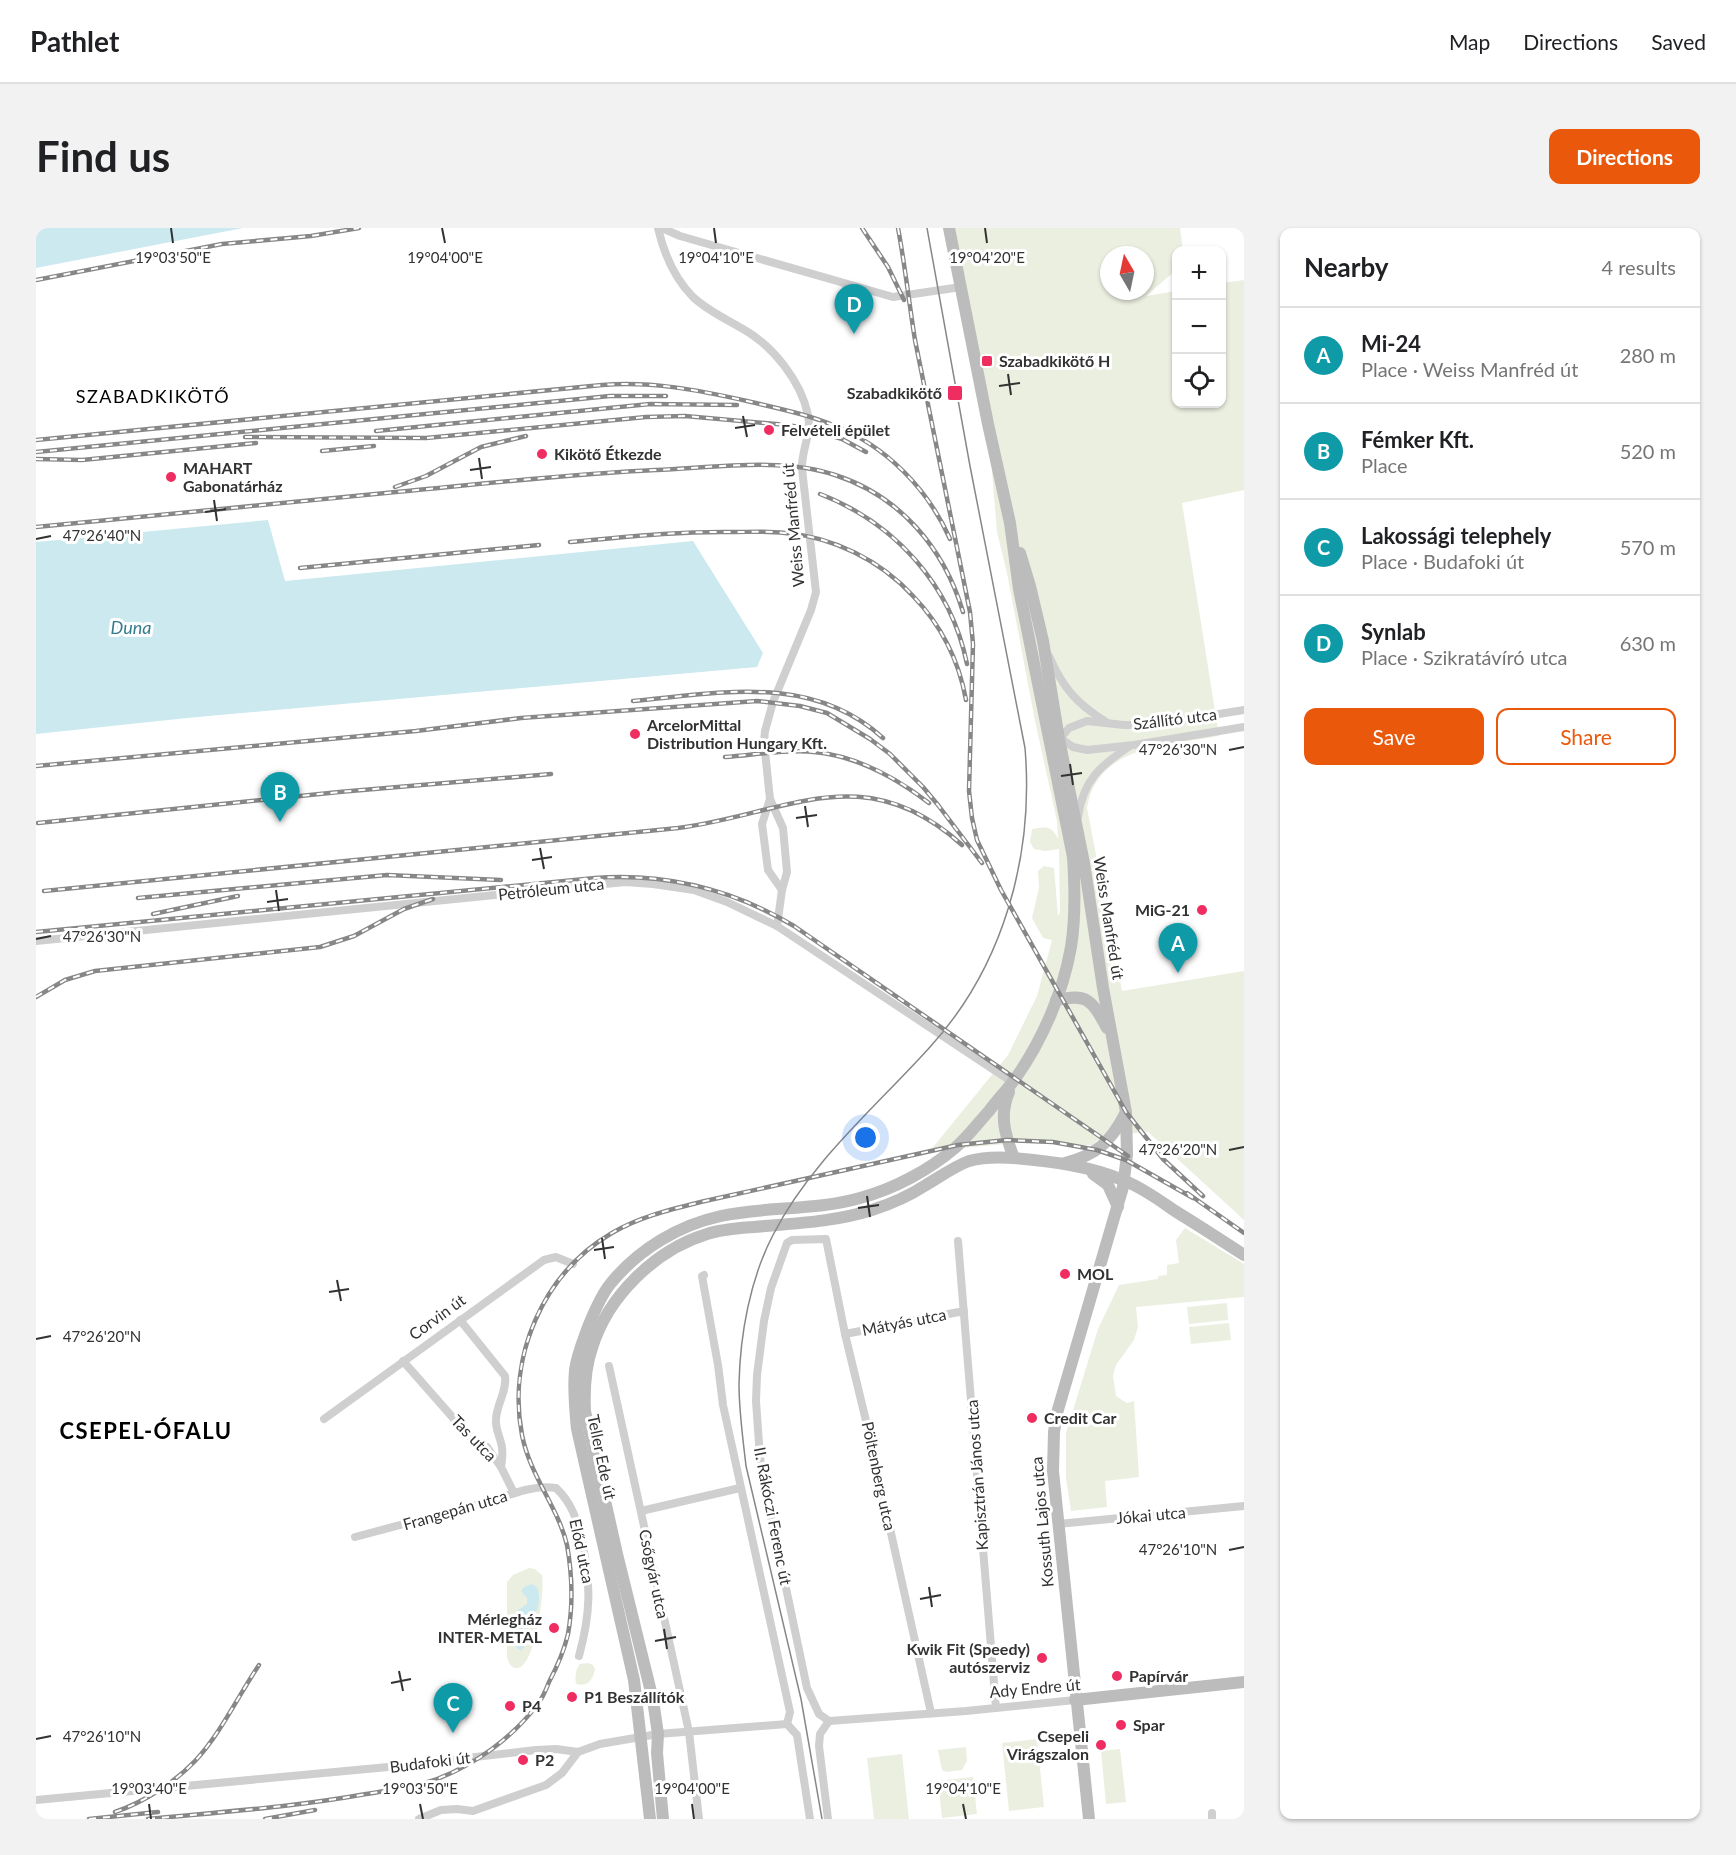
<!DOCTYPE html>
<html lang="en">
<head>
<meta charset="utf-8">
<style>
  :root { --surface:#fff; --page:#f2f2f2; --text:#202124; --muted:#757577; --line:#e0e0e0; --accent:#ea580c }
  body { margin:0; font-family:Lato,sans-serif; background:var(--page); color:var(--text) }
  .controls { position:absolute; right:18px; top:18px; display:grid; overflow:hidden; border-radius:12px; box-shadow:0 2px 4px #0004 }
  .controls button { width:54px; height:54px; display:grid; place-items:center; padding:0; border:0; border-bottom:2px solid var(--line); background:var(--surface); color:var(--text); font:30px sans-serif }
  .compass { position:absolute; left:1064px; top:18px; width:54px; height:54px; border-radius:50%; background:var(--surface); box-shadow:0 2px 4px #0004; rotate:351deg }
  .you { position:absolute; left:830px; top:910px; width:21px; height:21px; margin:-15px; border:4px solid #fff; border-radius:50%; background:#1a73e8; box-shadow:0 0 0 9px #1a73e833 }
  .badge { display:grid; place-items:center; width:39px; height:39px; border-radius:50%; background:var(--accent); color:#fff; font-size:20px; font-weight:700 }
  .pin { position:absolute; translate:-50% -50px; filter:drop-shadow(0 2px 3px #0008) }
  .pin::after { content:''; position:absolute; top:32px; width:21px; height:18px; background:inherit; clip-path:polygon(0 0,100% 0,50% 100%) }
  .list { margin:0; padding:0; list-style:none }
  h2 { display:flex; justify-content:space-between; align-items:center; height:78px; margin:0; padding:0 24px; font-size:26px }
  h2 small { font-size:20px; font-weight:400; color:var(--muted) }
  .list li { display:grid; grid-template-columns:39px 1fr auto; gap:18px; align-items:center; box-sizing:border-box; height:96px; padding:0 24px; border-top:2px solid var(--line) }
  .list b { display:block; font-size:22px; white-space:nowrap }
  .list p { margin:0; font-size:20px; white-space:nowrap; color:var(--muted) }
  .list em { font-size:20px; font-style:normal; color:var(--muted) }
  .actions { display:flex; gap:12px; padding:18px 24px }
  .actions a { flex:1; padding:14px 0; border:2px solid var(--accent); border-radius:12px; text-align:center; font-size:21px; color:var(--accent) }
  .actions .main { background:var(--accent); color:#fff }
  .icon { flex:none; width:33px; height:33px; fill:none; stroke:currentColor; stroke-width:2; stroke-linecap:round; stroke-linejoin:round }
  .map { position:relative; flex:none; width:1208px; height:1591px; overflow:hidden; border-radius:12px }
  header { display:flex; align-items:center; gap:36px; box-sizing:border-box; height:84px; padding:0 30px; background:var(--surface); border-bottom:2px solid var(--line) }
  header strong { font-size:28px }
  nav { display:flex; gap:33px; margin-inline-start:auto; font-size:21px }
  .intro { display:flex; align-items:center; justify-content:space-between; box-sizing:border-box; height:144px; padding:0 36px }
  h1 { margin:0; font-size:42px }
  .button { padding:15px 27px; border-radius:12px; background:var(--accent); color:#fff; font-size:21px; font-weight:700 }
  main { display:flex; gap:36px; padding:0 36px }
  aside { flex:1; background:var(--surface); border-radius:12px; box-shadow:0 2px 4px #0004 }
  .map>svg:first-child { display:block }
  .green { fill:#ebefe0; fill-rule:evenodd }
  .water { fill:#cce9f0 }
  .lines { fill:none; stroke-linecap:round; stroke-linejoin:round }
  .street { stroke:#cfcfcf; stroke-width:8 }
  .secondary { stroke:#bcbcbc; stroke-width:12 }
  .tram { stroke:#878787; stroke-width:1.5 }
  .rail-casing { stroke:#878787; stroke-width:4.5 }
  .rail { stroke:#fff; stroke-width:2; stroke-dasharray:7; stroke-linecap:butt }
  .ticks { fill:none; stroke:#323232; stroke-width:2 }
  .poi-dot { fill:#f02d61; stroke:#fff; stroke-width:2 }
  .labels { text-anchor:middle; stroke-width:6; stroke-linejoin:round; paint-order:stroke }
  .poi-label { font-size:16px; font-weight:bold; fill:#323232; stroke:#fff; text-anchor:start }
  .street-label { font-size:16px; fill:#323232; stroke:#fff }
  .neighbourhood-label { font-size:18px; letter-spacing:1.5px; fill:#000; stroke:#fff }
  .water-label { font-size:18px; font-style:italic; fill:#357c8d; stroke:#fff }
  .district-label { font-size:22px; font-weight:bold; letter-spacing:1.5px; fill:#000; stroke:#fff }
  .ticks-label { font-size:15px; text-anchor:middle; fill:#323232; stroke:#fff; stroke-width:6; stroke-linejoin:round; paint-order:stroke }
</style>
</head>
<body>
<header>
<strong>Pathlet</strong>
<nav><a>Map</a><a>Directions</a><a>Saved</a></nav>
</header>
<div class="intro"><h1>Find us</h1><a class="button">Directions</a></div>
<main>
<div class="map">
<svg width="1208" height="1591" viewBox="0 0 1208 1591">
  <rect width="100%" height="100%" fill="#fff"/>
  <!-- green -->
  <g class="green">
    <path d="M913,0h231l3,22h-7v20l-30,26 30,-5v113h46v-121l22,-3v210l-62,13 37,233c-50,9 -122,9 -132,72l35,183 122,-20v249l-96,-88 -45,4 -11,9h-14l-29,-5 -119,11 78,-96 29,-59 15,-56 -9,-2 -11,-20 7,-30 -1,-17 6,-5 10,2 4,48 2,-4 -1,-63 -14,2 -11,-2 -4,-7 2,-13c15,-2 19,-4 26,10l-1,-18 -22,-100 -28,-148 -10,-41 -9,-108zM1073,27h36v36h-36z"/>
    <polygon points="1149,1000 1208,1036 1208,1069 1100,1079 1102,1099 1098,1112 1080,1137 1077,1148 1080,1168 1091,1175 1098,1173 1103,1249 1069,1253 1071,1279 1035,1283 1030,1250 1030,1205 1062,1101 1083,1057 1122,1051 1122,1048 1131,1047 1131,1037 1143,1035 1140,1012"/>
    <polygon points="1191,1075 1192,1092 1153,1096 1151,1079"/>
    <polygon points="1193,1095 1195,1112 1155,1116 1153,1099"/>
    <path d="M493,1340l6,1 7,6c3,15 -7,94 -25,93 -6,0 -8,-5 -10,-10v-76l6,-7z"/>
    <path d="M552,1435l5,2 2,4c-2,11 -7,18 -19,15 -1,-7 -1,-14 4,-20z"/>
    <polygon points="1001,1511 1008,1579 973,1583 966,1515"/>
    <polygon points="930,1519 931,1533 926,1542 910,1544 906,1542 902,1522"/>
    <polygon points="1084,1521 1090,1574 1070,1576 1065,1523"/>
    <polygon points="866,1526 873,1591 838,1591 831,1530"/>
    <polygon points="937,1549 941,1586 906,1590 902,1553"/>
  </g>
  <!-- water -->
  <g class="water">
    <polygon points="0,0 207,0 0,40"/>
    <polygon points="232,292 249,353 657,313 727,425 721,439 151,490 0,506 0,314"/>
    <path d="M496,1356l5,3c6,15 -2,35 -17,43l2,11 3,5 -4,5 -5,-4 3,-6 -4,-24 2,-6 10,-7v-6l-6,-7 3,-4z"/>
  </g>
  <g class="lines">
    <!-- street -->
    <g class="street">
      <path d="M622,0c6,26 16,50 35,69 15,14 33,22 50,32 30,17 58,52 65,86 4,18 -7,36 -6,54l14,123 -5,18 -38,92 -8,29 -1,11 6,57 13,29 4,44 -5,18 -5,36"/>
      <polyline points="626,0 644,8 857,69 925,59"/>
      <path d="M1013,428c14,32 27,47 57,66"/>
      <polyline points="1021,508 1037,519 1051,522 1098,517 1208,499"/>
      <polyline points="1022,513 1033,500 1051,493 1088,497 1115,497 1208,482"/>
      <polyline points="734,571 726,596 732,642 746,662"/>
      <path d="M1042,589c5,-37 23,-52 52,-71"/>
      <polyline points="0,713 589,654 617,656 658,662 691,674 741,698 976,854"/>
      <polyline points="922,1013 960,1480"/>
      <polyline points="668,1047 666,1048 682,1137 687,1177 754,1484 751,1496"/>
      <path d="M424,1092l45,56c2,16 -8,27 -9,43 -1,11 5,19 6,29 1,6 0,13 -1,19"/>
      <polyline points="809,1106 928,1083"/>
      <polyline points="367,1133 433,1208 451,1219 465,1239 478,1265"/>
      <polyline points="573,1138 653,1504 663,1591"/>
      <polyline points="288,1191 508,1032 520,1029 537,1036"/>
      <polyline points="605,1283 704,1260"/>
      <polyline points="1022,1296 1208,1278"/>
      <path d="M319,1309l143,-38c18,-7 38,-14 58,-11 16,15 21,32 26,53 9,44 9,71 -3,115"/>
      <polyline points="793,1493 783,1486 771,1460 728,1255 724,1230 720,1173 721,1147 728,1093 735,1060 751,1015 756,1012 790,1011 809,1106 831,1197 895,1485"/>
      <polyline points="793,1493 930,1483 1039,1472"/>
      <polyline points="751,1496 761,1507 774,1591"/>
      <polyline points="0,1572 352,1539 500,1522 520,1521 542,1524 564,1516 622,1506 751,1496"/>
      <polyline points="1176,1585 1176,1591"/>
      <polyline points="383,1591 405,1582 421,1581 437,1583 510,1557 526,1545 542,1524"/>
      <polyline points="792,1591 783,1518 784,1506 793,1493"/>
    </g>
    <!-- secondary -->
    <g class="secondary">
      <polyline points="984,325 994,358 1007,413 1023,511 1048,635 1067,760 1090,884 1091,927 1087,959 1021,1185 1018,1204 1017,1243 1053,1591"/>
      <path d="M1020,772c33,-7 36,1 51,28"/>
      <path d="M973,864c-10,23 -4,43 5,66"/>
      <path d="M1029,935c31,-8 45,-20 60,-49"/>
      <polyline points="1057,946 1072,957 1082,979"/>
      <polyline points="1039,1472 1208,1454"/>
      <path d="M614,1591l-16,-139 -57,-251c-2,-20 -4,-39 -2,-59 2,-15 8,-29 13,-43 6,-15 13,-32 23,-44 28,-34 68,-58 110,-67 46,-10 94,-5 139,-18 34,-9 69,-28 95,-50 13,-11 23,-25 34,-37 8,-11 18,-21 26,-32 27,-38 48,-86 56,-132 5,-31 4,-60 2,-90l-54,-268 -9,-66 -22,-99 -39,-196"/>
      <path d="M627,1591l-6,-66 1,-19 -5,-34 -36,-146 -32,-143c-1,-22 0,-43 7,-63 16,-52 63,-98 115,-114 18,-6 39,-6 58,-8 37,-3 72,-5 107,-16 19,-6 37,-14 54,-25 14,-8 27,-18 43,-24 14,-4 31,-4 45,-3 36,3 77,8 111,23 18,7 34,19 50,30 23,14 46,29 69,44"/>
    </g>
    <!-- tram -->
    <path class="tram" d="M786,1591l-21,-120 -55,-233c-3,-27 -7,-54 -7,-82 1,-49 11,-105 34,-149 38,-74 103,-128 157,-188 74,-81 104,-192 95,-299l-55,-282 -43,-238"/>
    <defs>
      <g id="rail">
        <polyline points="826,0 852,39 868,72"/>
        <path d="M862,0c7,37 11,75 17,112l55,272 3,32 -4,147 3,27 5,22 24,50 125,222 37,47 40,37"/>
        <polyline points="0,52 186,16 275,8 323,0"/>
        <polyline points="340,203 614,176 701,177"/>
        <polyline points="209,209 390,210 610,189 649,188 751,197 775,201 806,211 830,224"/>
        <path d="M0,212l566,-55c50,-4 96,5 145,16 29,7 60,13 88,25 51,20 93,63 115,113"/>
        <polyline points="286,223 338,218"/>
        <polyline points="0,224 574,168 630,168"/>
        <polyline points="0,231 46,232 220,215"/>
        <polyline points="359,259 390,248 445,219 490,208"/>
        <path d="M784,266c75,29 131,91 147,170"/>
        <path d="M0,299c120,-12 240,-23 360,-35 86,-8 173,-18 260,-22 55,-2 127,-13 179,5 65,21 109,73 128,137"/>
        <path d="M534,314c55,-5 109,-11 164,-10 17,0 34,-1 51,1 48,4 95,27 128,63 28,29 46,65 53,104"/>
        <polyline points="264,340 503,317"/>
        <path d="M597,473c87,-8 178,-28 250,37"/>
        <path d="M689,529c29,-2 61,-8 89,-5 43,4 81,25 115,51"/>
        <polyline points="0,538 380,503 485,490 721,473 764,478 791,485 834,511 854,526 887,559 902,577 946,635"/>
        <polyline points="2,595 303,564 515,546"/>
        <path d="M8,663l634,-63c109,-14 185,-72 284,17"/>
        <polyline points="102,670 351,647 465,652"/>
        <polyline points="117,686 202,668"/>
        <path d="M0,704l559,-54c71,-5 137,11 199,48l334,230"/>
        <polyline points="0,769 29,752 59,743 284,719 318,708 368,681 397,671"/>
        <polyline points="1151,965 1208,1005"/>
        <path d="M79,1584c29,-10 59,-29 80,-51 26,-28 43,-65 64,-96"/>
        <polyline points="53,1591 122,1584"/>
        <path d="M112,1591c73,-7 146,-12 218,-25 24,-4 49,-7 71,-15 39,-15 75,-41 100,-74 5,-6 9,-15 12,-23 8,-15 15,-31 19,-48 5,-28 4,-61 -1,-89 -9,-38 -37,-69 -45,-110 -15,-78 21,-162 90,-202 29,-17 61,-24 93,-32l253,-56 49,-5 46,2 44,8 29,10 67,38"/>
        <polyline points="229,1591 279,1582"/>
      </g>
    </defs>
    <!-- rail casing -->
    <use href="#rail" class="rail-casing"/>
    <!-- rail -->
    <use href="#rail" class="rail"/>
  </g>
  <!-- ticks -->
  <path class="ticks" d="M135,0l2,15M406,0l3,15M678,0l2,15M949,0l2,15M972,146l3,21M963,158l21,-3M707,188l4,21M699,200l20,-3M443,230l3,21M434,242l21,-3M178,272l3,21M169,284l21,-3M0,311l15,-3M1193,522l15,-3M1034,536l3,21M1025,548l21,-3M769,578l3,21M760,590l21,-3M504,620l4,21M496,632l20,-3M240,662l3,21M231,674l21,-3M0,711l15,-3M1193,922l15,-3M831,968l3,21M822,980l21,-3M566,1010l3,21M558,1022l20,-3M301,1052l4,21M293,1064l20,-3M0,1111l15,-3M1193,1322l15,-3M893,1359l3,20M884,1371l21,-4M628,1401l3,20M619,1413l21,-4M363,1443l4,20M355,1455l20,-4M0,1511l15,-3M113,1576l2,15M384,1576l3,15M656,1576l2,15M927,1576l3,15"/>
  <!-- markers -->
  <g class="poi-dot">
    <rect x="945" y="127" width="12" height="12" rx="3"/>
    <rect x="911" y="157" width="16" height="16" rx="3"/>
    <circle cx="733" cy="202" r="6"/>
    <circle cx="506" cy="226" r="6"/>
    <circle cx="135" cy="249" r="6"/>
    <circle cx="599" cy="506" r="6"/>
    <circle cx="1166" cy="682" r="6"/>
    <circle cx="1029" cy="1046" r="6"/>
    <circle cx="996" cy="1190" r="6"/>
    <circle cx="518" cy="1400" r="6"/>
    <circle cx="1006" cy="1430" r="6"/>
    <circle cx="1081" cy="1448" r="6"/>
    <circle cx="536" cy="1469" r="6"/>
    <circle cx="474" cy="1478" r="6"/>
    <circle cx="1085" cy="1497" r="6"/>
    <circle cx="1065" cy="1517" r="6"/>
    <circle cx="487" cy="1532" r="6"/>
  </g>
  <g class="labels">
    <!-- poi labels -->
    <g class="poi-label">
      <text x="963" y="139">Szabadkikötő H</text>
      <text x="906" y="171" text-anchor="end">Szabadkikötő</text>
      <text x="745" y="208">Felvételi épület</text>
      <text x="518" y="232">Kikötő Étkezde</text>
      <text x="147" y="246">MAHART<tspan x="147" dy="18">Gabonatárház</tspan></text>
      <text x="611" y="503">ArcelorMittal<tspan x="611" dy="18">Distribution Hungary Kft.</tspan></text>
      <text x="1154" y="688" text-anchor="end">MiG-21</text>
      <text x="1041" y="1052">MOL</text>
      <text x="1008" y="1196">Credit Car</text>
      <text x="506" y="1397" text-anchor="end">Mérlegház<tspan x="506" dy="18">INTER-METAL</tspan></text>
      <text x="994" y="1427" text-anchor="end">Kwik Fit (Speedy)<tspan x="994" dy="18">autószerviz</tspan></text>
      <text x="1093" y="1454">Papírvár</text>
      <text x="548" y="1475">P1 Beszállítók</text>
      <text x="486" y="1484">P4</text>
      <text x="1097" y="1503">Spar</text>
      <text x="1053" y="1514" text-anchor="end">Csepeli<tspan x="1053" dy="18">Virágszalon</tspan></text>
      <text x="499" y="1538">P2</text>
    </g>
    <!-- street labels -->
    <g class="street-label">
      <text transform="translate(757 297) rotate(-95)" y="6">Weiss Manfréd út</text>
      <text transform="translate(1139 491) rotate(-7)" y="6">Szállító utca</text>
      <text transform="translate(515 661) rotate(-6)" y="6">Petróleum utca</text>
      <text transform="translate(1073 690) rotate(81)" y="6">Weiss Manfréd út</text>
      <text transform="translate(401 1089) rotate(-36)" y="6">Corvin út</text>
      <text transform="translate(868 1094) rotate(-11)" y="6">Mátyás utca</text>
      <text transform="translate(438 1210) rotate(46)" y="6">Tas utca</text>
      <text transform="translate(566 1229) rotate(78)" y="6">Teller Ede út</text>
      <text transform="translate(941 1247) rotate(-94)" y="6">Kapisztrán János utca</text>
      <text transform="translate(843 1248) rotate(78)" y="6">Pöltenberg utca</text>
      <text transform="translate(419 1282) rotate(-16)" y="6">Frangepán utca</text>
      <text transform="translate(1115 1287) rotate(-5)" y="6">Jókai utca</text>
      <text transform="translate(737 1288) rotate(79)" y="6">II. Rákóczi Ferenc út</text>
      <text transform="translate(1006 1294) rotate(-95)" y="6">Kossuth Lajos utca</text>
      <text transform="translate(546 1323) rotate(78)" y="6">Előd utca</text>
      <text transform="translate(618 1346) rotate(78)" y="6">Csőgyár utca</text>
      <text transform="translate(999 1460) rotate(-5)" y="6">Ady Endre út</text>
      <text transform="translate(394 1534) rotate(-7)" y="6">Budafoki út</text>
    </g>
    <!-- neighbourhood labels -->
    <g class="neighbourhood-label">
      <text x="117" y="175">SZABADKIKÖTŐ</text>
    </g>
    <!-- water labels -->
    <g class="water-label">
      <text x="95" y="406">Duna</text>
    </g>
    <!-- district labels -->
    <g class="district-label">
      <text x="110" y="1211">CSEPEL-ÓFALU</text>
    </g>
  </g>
  <g class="ticks-label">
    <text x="137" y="35">19°03'50"E</text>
    <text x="409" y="35">19°04'00"E</text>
    <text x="680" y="35">19°04'10"E</text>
    <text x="951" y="35">19°04'20"E</text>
    <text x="66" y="313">47°26'40"N</text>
    <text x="1142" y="527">47°26'30"N</text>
    <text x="66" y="714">47°26'30"N</text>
    <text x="1142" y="927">47°26'20"N</text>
    <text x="66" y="1114">47°26'20"N</text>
    <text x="1142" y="1327">47°26'10"N</text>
    <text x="66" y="1514">47°26'10"N</text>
    <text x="113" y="1566">19°03'40"E</text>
    <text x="384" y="1566">19°03'50"E</text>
    <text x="656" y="1566">19°04'00"E</text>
    <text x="927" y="1566">19°04'10"E</text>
  </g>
</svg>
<div class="controls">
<button>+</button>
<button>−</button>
<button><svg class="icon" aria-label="locate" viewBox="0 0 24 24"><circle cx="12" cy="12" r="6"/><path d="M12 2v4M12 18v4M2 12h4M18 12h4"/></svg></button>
</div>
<svg class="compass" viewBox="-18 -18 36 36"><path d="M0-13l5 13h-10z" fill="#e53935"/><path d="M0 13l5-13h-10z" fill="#757577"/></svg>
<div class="you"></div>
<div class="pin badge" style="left:1142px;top:745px;background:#0f9aa8">A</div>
<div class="pin badge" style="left:244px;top:594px;background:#0f9aa8">B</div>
<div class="pin badge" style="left:417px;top:1505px;background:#0f9aa8">C</div>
<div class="pin badge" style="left:818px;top:106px;background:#0f9aa8">D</div>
</div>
<aside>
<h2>Nearby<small>4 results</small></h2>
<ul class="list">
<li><span class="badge" style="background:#0f9aa8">A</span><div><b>Mi-24</b><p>Place · Weiss Manfréd út</p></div><em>280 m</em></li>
<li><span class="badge" style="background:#0f9aa8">B</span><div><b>Fémker Kft.</b><p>Place</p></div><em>520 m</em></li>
<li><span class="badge" style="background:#0f9aa8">C</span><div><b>Lakossági telephely</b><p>Place · Budafoki út</p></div><em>570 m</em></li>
<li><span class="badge" style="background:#0f9aa8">D</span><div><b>Synlab</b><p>Place · Szikratávíró utca</p></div><em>630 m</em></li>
</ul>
<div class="actions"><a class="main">Save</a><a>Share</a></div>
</aside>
</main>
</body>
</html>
